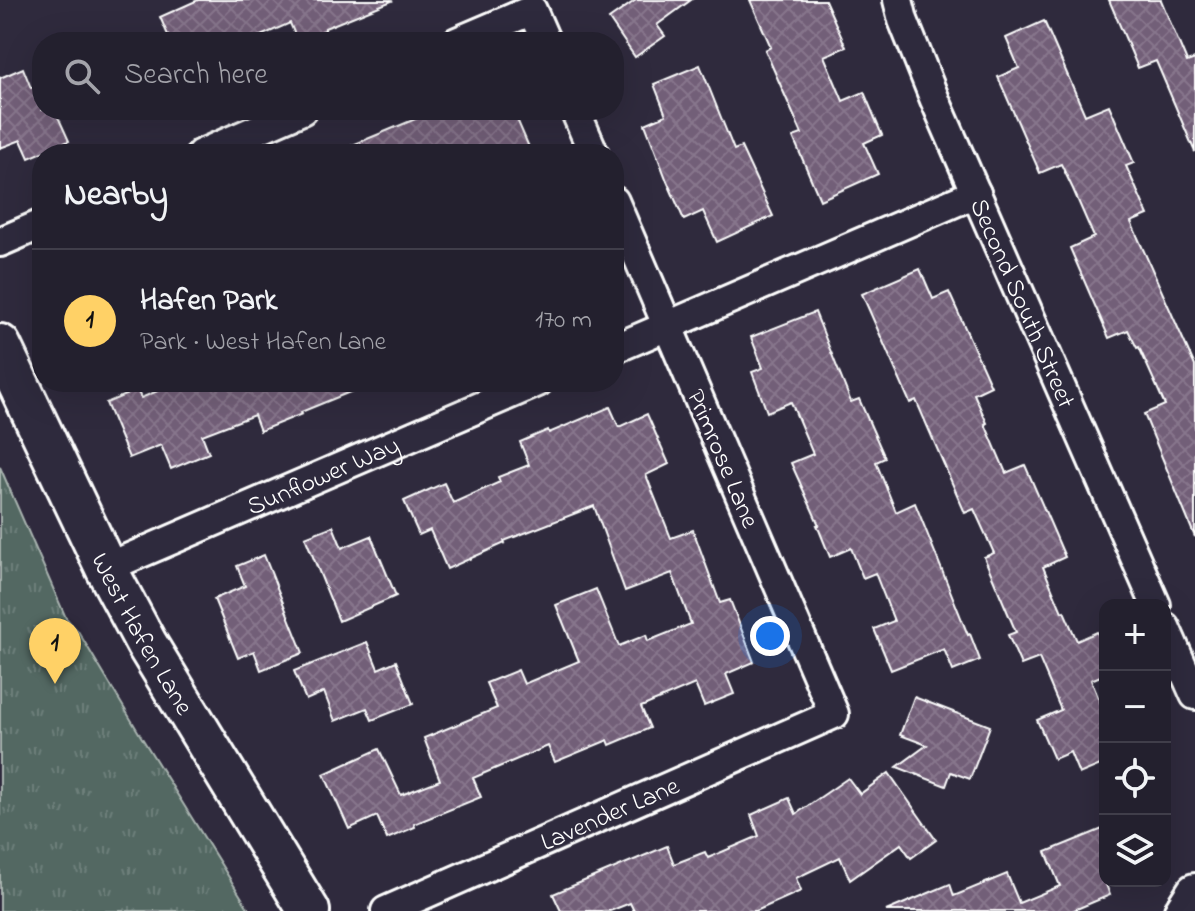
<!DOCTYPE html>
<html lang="en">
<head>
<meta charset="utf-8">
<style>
  :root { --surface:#23202e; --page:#2f2d3a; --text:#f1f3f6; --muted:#a3a3aa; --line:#403e4a; --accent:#ffd166 }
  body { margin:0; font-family:"Indie Flower",sans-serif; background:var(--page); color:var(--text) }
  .controls { position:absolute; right:24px; bottom:24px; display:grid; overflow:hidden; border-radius:16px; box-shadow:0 8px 32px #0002 }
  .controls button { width:72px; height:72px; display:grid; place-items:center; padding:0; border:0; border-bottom:2px solid var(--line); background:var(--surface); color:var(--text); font:40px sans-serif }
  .you { position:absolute; left:770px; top:636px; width:28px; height:28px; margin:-20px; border:6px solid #fff; border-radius:50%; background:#1a73e8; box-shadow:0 0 0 12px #1a73e833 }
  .badge { display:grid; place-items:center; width:52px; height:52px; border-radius:50%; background:var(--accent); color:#111; font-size:26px; font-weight:700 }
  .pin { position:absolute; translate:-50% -66px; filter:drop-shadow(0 2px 4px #0008) }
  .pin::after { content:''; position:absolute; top:42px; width:28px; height:24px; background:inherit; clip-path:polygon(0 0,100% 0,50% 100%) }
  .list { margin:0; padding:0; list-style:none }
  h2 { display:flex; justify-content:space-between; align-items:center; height:104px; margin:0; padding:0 32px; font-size:34px }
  h2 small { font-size:26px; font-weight:400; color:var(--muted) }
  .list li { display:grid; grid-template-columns:52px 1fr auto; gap:24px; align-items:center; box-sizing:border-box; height:144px; padding:0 32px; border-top:2px solid var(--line) }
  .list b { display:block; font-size:30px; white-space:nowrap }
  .list p { margin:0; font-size:26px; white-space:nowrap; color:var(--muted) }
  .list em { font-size:26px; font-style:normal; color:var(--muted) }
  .icon { flex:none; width:44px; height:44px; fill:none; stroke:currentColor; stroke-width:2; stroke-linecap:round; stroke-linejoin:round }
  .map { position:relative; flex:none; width:1195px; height:911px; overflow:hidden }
  .search { position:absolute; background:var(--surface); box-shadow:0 8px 32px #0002; left:32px; top:32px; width:592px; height:88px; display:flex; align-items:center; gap:20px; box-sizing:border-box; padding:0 28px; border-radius:32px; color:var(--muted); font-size:30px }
  .panel { position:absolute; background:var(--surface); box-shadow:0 8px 32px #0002; left:32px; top:144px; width:592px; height:248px; border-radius:32px }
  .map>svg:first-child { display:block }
  .park { fill:url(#park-tufts); stroke:#a9b4b0; stroke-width:2 }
  .building { fill:url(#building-cross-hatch); stroke:#fff; stroke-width:2 }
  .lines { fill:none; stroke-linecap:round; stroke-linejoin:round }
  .minor-casing { stroke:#fff; stroke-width:34 }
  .tertiary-casing { stroke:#fff; stroke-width:42 }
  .secondary-casing { stroke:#fff; stroke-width:46 }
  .minor { stroke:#2f2a3d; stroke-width:28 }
  .tertiary { stroke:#2f2a3d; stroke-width:36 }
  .secondary { stroke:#2f2a3d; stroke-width:40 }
  .labels { text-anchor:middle; stroke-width:6; stroke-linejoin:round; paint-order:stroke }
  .street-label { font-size:26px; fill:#fff; stroke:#2f2a3d }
</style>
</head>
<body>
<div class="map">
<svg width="1195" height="911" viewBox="0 0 1195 911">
  <defs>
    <pattern id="park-tufts" width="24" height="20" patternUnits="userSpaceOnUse" patternTransform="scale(2)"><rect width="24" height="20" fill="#536862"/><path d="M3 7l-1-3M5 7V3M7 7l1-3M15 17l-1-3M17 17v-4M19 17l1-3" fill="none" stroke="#6d7f7a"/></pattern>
    <pattern id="building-cross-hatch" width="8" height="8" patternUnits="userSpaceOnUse" patternTransform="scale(2)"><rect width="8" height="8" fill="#725e78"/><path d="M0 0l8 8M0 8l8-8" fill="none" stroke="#87768c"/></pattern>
  </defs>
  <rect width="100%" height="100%" fill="#2f2a3d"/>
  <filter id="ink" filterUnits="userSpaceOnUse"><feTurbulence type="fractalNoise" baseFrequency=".0125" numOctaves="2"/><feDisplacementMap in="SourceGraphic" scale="16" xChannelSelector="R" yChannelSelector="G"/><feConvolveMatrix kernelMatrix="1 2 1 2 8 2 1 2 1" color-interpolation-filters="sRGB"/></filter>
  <g filter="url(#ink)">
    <!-- park -->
    <polygon class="park" points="0,467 66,618 78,631 142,738 250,911 0,911"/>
    <!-- building -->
    <g class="building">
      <polygon points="198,0 391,0 392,1 325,28 325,30 298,42 290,23 247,42 171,42 160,17"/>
      <polygon points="636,0 691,0 657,25 665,36 635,57 609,19"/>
      <polygon points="750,0 825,0 846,47 824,56 843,101 864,92 882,135 864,143 878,174 820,200 793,137 802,134 765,50 771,47"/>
      <polygon points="1109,0 1161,0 1187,62 1195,59 1195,152 1156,61 1138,68"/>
      <polygon points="1044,21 1085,115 1109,105 1134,163 1126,166 1148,215 1131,222 1195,366 1195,537 1144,414 1165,405 1139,347 1137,348 1128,330 1109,338 1070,248 1094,237 1073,189 1061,164 1040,173 998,77 1019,68 1006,38"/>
      <polygon points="700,65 734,150 741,147 773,216 717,242 703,211 684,220 667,181 645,124 666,115 654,84"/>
      <polygon points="23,68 31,88 42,83 42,110 55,110 69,141 29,158 21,140 0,148 0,78"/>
      <polygon points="437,110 513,110 532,154 331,154"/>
      <polygon points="920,269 933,299 949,292 991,386 974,394 987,423 985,424 1006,473 1025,465 1065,557 1043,567 1062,612 1064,611 1077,641 1097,632 1105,650 1105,674 1091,680 1105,714 1105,763 1079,774 1070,752 1054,759 1037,720 1061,710 1039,658 1021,665 1008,635 1016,632 984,557 994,553 974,509 965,513 916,400 910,403 862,294"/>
      <polygon points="815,312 851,402 859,399 885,458 876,462 896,512 915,503 968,635 970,634 980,660 953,671 944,649 891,670 874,629 894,621 875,573 863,578 851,548 830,557 817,525 819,525 791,463 813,454 791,402 767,412 752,372 763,368 751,337"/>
      <polygon points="179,382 372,382 372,383 301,412 302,414 260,431 254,415 202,435 209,453 171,469 161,445 129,458 106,403 137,390 141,398"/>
      <polygon points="610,407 619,427 647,414 669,464 646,475 671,538 693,530 720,603 730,600 754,662 726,674 734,694 704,706 695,684 641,707 650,728 610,745 608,740 555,762 548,746 473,778 481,797 414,824 415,827 387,839 377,816 349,829 324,774 379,749 401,795 440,780 424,738 497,708 486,683 518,670 524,684 579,661 556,605 596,589 619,646 646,635 648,641 691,624 672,573 625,591 594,506 504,541 505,543 447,569 430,530 419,535 404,501 444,483 453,503 500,482 498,477 529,465 520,442 548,430 549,433"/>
      <polygon points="333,526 342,548 371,536 396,596 339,621 305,537"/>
      <polygon points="264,555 303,653 261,670 254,651 238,658 214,599 245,586 237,566"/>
      <polygon points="367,642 378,669 396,661 413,704 372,720 367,708 335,721 324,692 306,700 294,671"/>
      <polygon points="914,697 990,726 970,779 951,772 946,786 897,767 927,745 900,735"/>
      <polygon points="889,773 936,840 911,858 901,844 850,880 840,857 796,878 801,891 756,911 634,911 630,903 610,911 561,911 553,894 667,846 674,864 705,852 708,858 759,836 751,815 789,798 796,814 848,778 860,794"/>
      <polygon points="1105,828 1105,882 1110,895 1072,911 886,911 950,884 954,896 1007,874 1019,903 1060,886 1046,852"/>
    </g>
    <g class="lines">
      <defs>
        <g id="minor">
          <path id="s1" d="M898,0l5,20 32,80 221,505"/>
          <polyline points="457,42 532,10 546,42"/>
          <polyline points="575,110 594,154"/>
          <polyline points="201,154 302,110"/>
          <polyline points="0,242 42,224"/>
          <polyline points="614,349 976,193"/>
          <path id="s2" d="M106,568l432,-186"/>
          <polyline points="1165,627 1195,695"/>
          <path id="s3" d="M386,911l448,-197 -220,-513"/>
        </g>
        <polyline id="tertiary" points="1183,911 1195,892"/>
        <g id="secondary">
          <path id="s4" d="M0,345l106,223 40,75 163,268"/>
        </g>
      </defs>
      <!-- minor casing -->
      <use href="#minor" class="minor-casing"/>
      <!-- tertiary casing -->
      <use href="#tertiary" class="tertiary-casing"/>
      <!-- secondary casing -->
      <use href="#secondary" class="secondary-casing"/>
      <!-- minor -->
      <use href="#minor" class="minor"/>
      <!-- tertiary -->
      <use href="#tertiary" class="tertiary"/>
      <!-- secondary -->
      <use href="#secondary" class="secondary"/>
    </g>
  </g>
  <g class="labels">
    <!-- street labels -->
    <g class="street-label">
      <text dy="9" stroke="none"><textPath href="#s1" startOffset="328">Second South Street</textPath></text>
      <text transform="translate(724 458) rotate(67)" y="9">Primrose Lane</text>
      <text dy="9" stroke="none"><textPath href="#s2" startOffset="236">Sunflower Way</textPath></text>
      <text dy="9" stroke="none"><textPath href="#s4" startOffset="322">West Hafen Lane</textPath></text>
      <text dy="9" stroke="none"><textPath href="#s3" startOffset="244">Lavender Lane</textPath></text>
    </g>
  </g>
</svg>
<div class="controls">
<button>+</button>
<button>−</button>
<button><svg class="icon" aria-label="locate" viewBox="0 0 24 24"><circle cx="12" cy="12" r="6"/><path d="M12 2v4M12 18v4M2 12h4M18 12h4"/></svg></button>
<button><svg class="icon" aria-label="layers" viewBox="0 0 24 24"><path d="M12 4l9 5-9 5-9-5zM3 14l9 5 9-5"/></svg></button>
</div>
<div class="you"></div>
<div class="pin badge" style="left:55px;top:684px">1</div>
<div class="search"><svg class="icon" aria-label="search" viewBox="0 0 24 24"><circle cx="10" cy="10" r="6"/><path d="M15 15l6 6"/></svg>Search here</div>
<section class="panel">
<h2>Nearby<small></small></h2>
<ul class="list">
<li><span class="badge">1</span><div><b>Hafen Park</b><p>Park · West Hafen Lane</p></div><em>170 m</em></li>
</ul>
</section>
</div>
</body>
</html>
